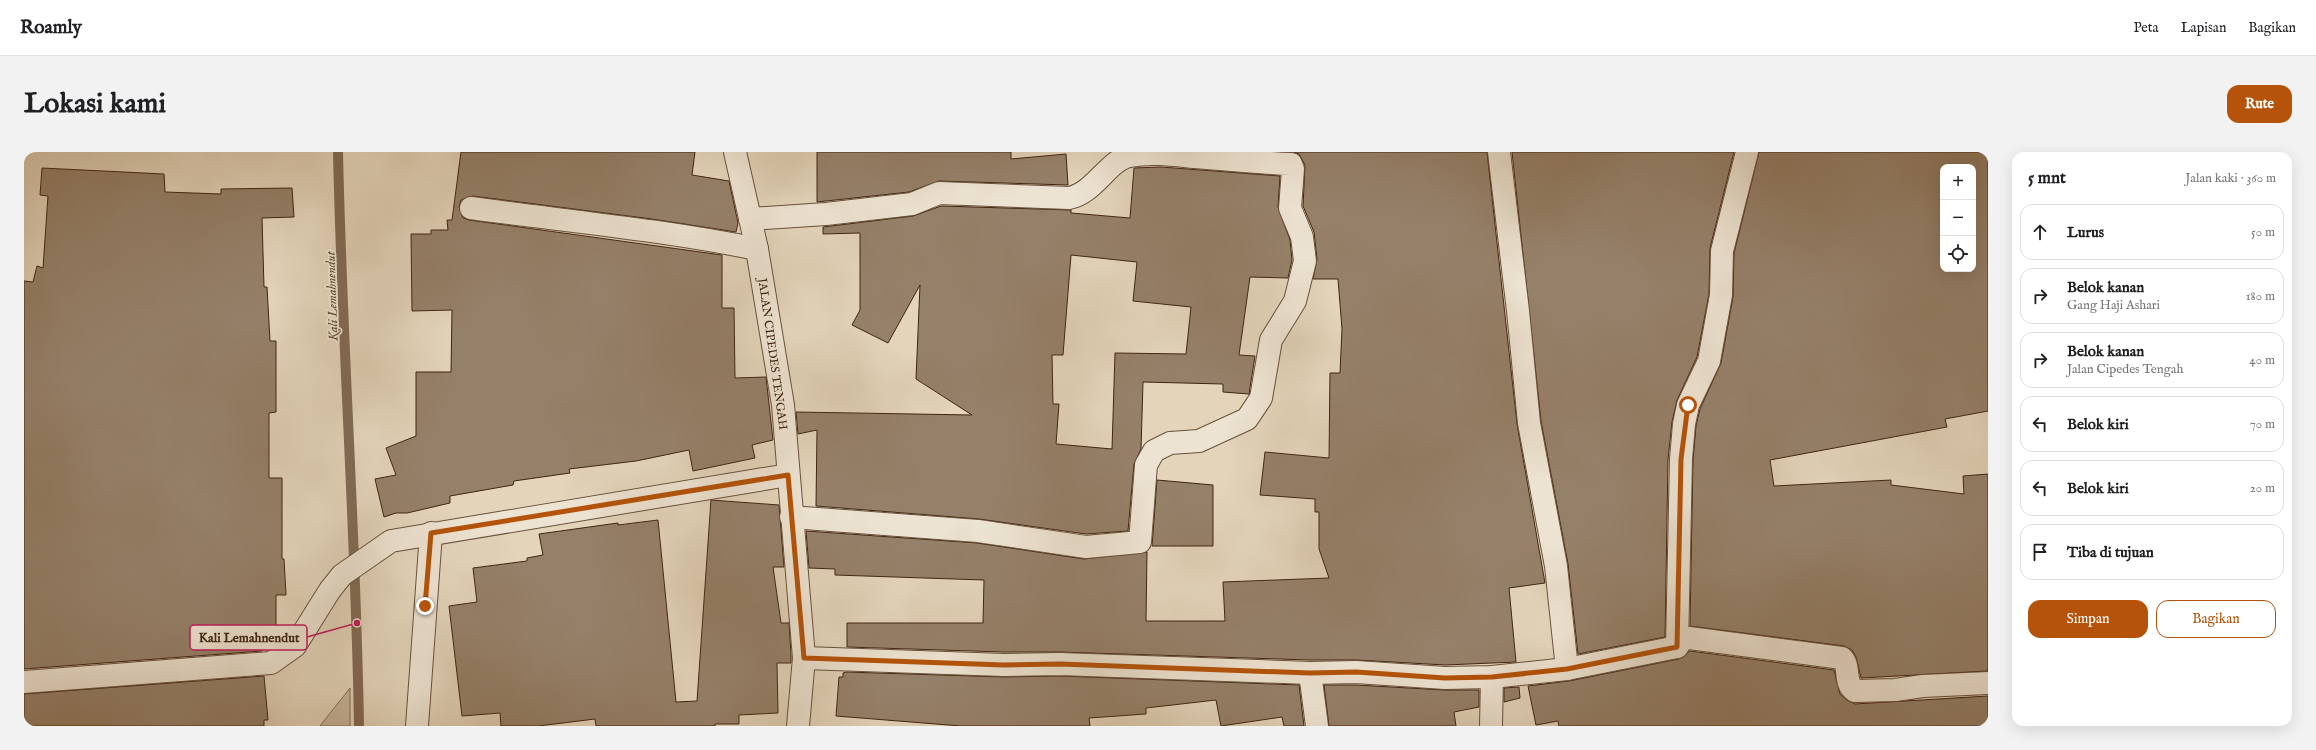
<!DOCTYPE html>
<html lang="id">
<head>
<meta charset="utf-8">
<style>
  :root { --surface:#fff; --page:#f2f2f2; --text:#202124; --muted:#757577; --line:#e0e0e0; --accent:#b45309 }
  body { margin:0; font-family:"IM FELL English",serif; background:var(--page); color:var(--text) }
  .controls { position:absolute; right:12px; top:12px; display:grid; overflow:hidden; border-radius:8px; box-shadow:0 4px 16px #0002 }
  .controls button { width:36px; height:36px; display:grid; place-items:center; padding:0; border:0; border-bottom:1px solid var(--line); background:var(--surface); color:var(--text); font:20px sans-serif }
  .stop { position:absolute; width:12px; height:12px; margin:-9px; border:3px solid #b45309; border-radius:50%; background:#fff }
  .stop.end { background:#b45309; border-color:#fff; box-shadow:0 1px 4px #0008 }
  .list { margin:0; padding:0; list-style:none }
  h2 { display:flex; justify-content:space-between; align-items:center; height:52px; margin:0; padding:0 16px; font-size:17px }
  h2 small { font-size:13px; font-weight:400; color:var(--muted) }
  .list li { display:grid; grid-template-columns:26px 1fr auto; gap:12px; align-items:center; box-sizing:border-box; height:56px; margin:0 8px 8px; padding:0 8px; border:1px solid var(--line); border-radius:12px }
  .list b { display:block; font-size:15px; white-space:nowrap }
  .list p { margin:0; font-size:13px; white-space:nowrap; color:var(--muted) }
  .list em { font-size:13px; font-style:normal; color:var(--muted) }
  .actions { display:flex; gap:8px; padding:12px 16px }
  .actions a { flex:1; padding:9px 0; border:1px solid var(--accent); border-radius:12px; text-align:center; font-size:14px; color:var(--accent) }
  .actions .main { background:var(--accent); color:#fff }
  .icon { flex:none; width:22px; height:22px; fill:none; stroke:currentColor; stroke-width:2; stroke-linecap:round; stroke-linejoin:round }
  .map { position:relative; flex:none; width:1964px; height:574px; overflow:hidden; border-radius:12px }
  header { display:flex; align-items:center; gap:24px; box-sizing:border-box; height:56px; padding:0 20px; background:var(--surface); border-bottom:1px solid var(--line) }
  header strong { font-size:19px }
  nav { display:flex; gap:22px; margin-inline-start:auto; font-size:14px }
  .intro { display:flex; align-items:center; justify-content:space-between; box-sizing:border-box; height:96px; padding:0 24px }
  h1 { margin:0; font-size:28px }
  .button { padding:10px 18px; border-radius:12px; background:var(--accent); color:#fff; font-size:14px; font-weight:700 }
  main { display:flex; gap:24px; padding:0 24px }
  aside { flex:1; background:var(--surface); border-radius:12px; box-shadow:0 4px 16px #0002 }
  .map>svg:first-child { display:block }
  .green { fill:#c7b69d; stroke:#846e58 }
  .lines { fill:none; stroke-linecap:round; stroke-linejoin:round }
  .stream { stroke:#816a55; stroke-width:10 }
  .building { fill:#958069; stroke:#402512; fill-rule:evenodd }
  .minor-casing { stroke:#69513c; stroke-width:24 }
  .minor { stroke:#ede3d2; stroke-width:22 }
  .route { stroke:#b45309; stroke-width:5 }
  .labels { text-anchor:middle; stroke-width:3.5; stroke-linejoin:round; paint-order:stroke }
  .street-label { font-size:12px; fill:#402512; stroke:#ede3d2 }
  .water-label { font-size:13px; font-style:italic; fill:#604833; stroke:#ede3d2 }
  .leader { fill:none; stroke:#c2185b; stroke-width:1.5 }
  .callout-dot { fill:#c2185b; stroke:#ede3d2; stroke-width:1.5 }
  .callout { fill:#ede3d2; stroke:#c2185b; stroke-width:1.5 }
  .callout-label { font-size:13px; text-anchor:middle; font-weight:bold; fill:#402512 }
</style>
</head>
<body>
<header>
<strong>Roamly</strong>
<nav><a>Peta</a><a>Lapisan</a><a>Bagikan</a></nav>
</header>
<div class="intro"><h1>Lokasi kami</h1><a class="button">Rute</a></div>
<main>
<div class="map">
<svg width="1964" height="574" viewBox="0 0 1964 574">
  <rect width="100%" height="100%" fill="#e3d4ba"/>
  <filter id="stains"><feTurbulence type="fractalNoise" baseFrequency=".005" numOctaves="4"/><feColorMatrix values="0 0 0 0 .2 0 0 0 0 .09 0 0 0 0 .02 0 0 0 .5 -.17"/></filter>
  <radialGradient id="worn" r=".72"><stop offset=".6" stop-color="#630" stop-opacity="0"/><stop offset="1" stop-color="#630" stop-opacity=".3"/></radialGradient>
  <!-- green -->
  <polygon class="green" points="326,536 326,574 296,574"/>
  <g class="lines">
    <!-- stream -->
    <path class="stream" d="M314,0c4,191 18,383 21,574"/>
  </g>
  <!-- building -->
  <g class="building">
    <polygon points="437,0 671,0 668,23 705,29 714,71 712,80 628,67 449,44 437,48 435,55 439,66 445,68 698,103 698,156 710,156 711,226 742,225 749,288 728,293 731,306 669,319 665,298 612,309 545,317 546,321 490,329 489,333 426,344 426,351 383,361 372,361 360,365 351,327 372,323 362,296 392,284 392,220 427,220 428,158 388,159 387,82 407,82 407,78 424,78 423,68 428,68"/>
    <polygon points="793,0 987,0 987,7 1042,2 1044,33 915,29 885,40 793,50"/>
    <polygon points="1269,0 1463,0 1493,272 1521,431 1485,436 1492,510 1421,513 1333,508 1286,508 1036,500 980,500 823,495 823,471 959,471 960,428 811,423 811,417 785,416 782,379 953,391 1060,407 1123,400 1122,469 1201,469 1199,430 1305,426 1295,397 1295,360 1291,360 1291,347 1236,343 1241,300 1305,306 1306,221 1316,221 1318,177 1314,127 1289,127 1293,107 1290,80 1279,54 1281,13 1275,2"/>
    <polygon points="1488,0 1710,0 1686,96 1685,142 1673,205 1653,248 1648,270 1644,307 1641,485 1554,502 1544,412 1517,269"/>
    <path d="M1735,0h229v259l-43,8 2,8 -177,33 4,26 117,-6v5l73,9 -1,-18 25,-2v197l-127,7 -5,-21 -4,-7 -8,-4 -154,-20 3,-166 3,-34 4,-17 21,-46 12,-66 1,-44zM1919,15h30v102h-30z"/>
    <path d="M1137,15l119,9 -2,31 12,33 2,20 -4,18 -38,-1 -11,78 16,1 -6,38 -26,-2v-8l-80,-2 -2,67 -7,15 -6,67 -42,3 -107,-15 -163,-13 1,-76 -19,4 -2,-22 176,3 -56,-36 4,-94 -32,58 -36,-18 8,-15v-77l-37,1v-7l90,-11 28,-10 130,4v3l59,5 4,-50zM1047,103l66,7 -4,39 58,6 -5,47 -71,-1 -3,96 -56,-5 3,-40h-6l-1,-49h11z"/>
    <polygon points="18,16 140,22 141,40 197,42 197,37 268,36 270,65 238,66 240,135 243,135 246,189 252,189 252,260 245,261 245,326 258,326 258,407 260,407 262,443 252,443 252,486 237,486 238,499 0,517 0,129 9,130 13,114 19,116 24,44 16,43"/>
    <polygon points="1133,328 1189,333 1189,394 1128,394"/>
    <polygon points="687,348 755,353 760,415 749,415 757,471 765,471 767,503 767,511 753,511 754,561 715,563 715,572 691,572 691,574 572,574 571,567 514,574 477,574 476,561 438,564 425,454 453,450 449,416 503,409 503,406 519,403 515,382 594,371 594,373 634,368 652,550 673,549"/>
    <polygon points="1666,499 1810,518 1816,542 1823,548 1831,552 1964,544 1964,574 1535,574 1534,569 1512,573 1504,534 1545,529 1655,507"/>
    <polygon points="822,520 980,525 1036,524 1275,533 1280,574 1260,574 1258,565 1197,574 1192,548 1122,556 1122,562 1065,566 1066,574 937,574 812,564 815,525 819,525 819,521"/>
    <polygon points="240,524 244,568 240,568 240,574 0,574 0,542"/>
    <polygon points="1300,533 1332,533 1420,538 1455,538 1455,555 1430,560 1432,574 1305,574"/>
    <polygon points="1495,535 1496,546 1480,550 1480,536"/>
  </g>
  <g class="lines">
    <defs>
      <g id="minor">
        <polyline points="711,0 733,97 759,253 780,506 774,574"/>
        <polyline points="1475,0 1494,159 1505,271 1532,414 1543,517"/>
        <path d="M447,56c96,13 192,22 286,41"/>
        <path d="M726,67l76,-5 86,-10 27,-11 130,5c26,-5 39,-38 61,-42 21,-4 43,-1 64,1 32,2 64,6 97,7l2,5 -3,39 12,29 3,24 -10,40 -24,39 -10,58 -14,21 -48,22 -29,2 -16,8 -8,14 -6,77 -54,5 -108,-16 -187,-14"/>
        <polyline points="1653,495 1657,307 1660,272 1664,253 1685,209 1697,143 1698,99 1723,0"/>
        <path d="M1653,495l6,-8 6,-1 153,20c9,9 1,25 13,33l40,-1 28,-4 65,-3"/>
        <polyline points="780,506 980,513 1036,512 1286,521 1332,520 1421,526 1468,525 1543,517 1653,495"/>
        <polyline points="1286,521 1293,574"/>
        <polyline points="0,530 247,511 271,494 306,438 318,423 367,389 764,323"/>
        <polyline points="393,574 407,381"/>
        <polyline points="1467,574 1468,525"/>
      </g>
    </defs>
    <!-- minor casing -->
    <use href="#minor" class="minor-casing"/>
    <!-- minor -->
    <use href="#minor" class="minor"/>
  </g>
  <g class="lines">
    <!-- route -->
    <polyline class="route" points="401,454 407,381 764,323 780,506 980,513 1036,512 1286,521 1332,520 1421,526 1468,525 1543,517 1653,495 1657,307 1664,253"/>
  </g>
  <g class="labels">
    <!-- street labels -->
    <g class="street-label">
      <text transform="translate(749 202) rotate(82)" y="4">JALAN CIPEDES TENGAH</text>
    </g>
    <!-- water labels -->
    <g class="water-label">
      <text transform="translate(307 144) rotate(-92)" y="5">Kali Lemahnendut</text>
    </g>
  </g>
  <!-- callouts -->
  <path class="leader" d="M333 471L283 485"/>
  <circle class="callout-dot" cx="333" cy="471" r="4"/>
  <rect class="callout" x="166" y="473" width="117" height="25" rx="4"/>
  <g class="callout-label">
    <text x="225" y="490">Kali Lemahnendut</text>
  </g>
  <rect width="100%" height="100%" filter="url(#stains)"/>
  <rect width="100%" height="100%" fill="url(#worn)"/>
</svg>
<div class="controls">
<button>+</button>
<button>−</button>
<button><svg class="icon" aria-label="locate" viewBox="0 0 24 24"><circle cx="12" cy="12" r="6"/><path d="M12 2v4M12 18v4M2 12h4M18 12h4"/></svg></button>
</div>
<div class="stop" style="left:1664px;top:253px"></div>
<div class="stop end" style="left:401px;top:454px"></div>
</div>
<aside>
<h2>5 mnt<small>Jalan kaki · 360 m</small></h2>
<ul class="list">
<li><svg class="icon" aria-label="ahead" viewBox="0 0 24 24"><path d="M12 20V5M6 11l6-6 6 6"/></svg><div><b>Lurus</b></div><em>50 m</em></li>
<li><svg class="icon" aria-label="right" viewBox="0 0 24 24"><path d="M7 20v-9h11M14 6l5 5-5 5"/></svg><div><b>Belok kanan</b><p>Gang Haji Ashari</p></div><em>180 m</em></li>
<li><svg class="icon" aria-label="right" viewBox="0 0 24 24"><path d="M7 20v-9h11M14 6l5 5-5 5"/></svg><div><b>Belok kanan</b><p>Jalan Cipedes Tengah</p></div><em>40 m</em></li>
<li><svg class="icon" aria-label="left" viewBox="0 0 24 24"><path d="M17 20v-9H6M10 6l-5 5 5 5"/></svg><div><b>Belok kiri</b></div><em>70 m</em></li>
<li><svg class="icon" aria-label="left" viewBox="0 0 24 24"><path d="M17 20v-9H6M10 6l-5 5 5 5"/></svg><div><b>Belok kiri</b></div><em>20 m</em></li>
<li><svg class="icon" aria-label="arrive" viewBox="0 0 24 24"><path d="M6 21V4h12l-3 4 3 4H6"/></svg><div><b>Tiba di tujuan</b></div></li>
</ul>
<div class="actions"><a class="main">Simpan</a><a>Bagikan</a></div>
</aside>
</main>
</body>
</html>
